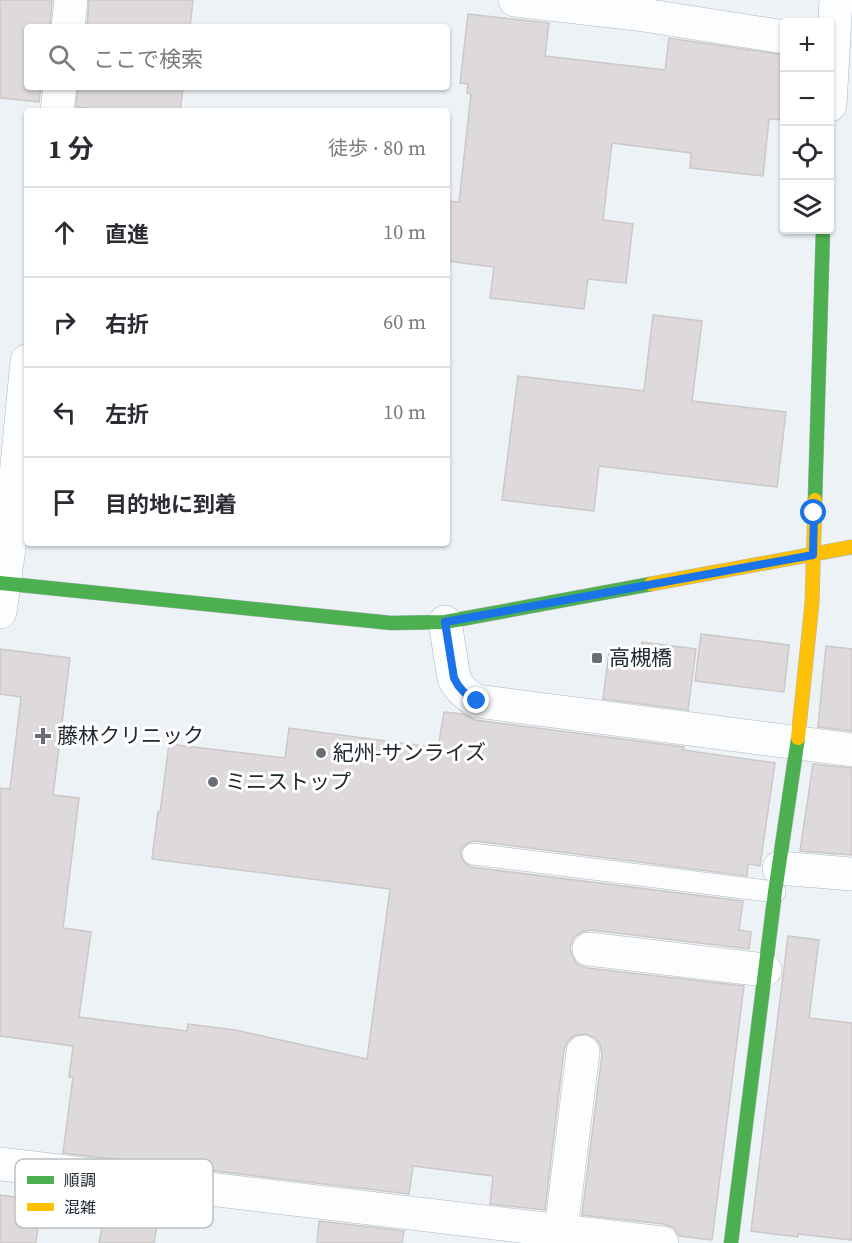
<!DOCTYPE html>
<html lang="ja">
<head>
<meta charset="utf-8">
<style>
  :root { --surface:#fff; --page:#f7f7f7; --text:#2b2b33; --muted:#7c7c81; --line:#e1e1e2 }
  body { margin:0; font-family:"Source Serif 4","Noto Sans JP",serif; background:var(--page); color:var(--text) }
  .controls { position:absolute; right:18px; top:18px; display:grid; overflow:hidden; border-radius:6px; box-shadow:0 2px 4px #0004 }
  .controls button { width:54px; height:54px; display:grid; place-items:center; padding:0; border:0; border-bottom:2px solid var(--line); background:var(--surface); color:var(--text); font:30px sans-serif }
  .stop { position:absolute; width:18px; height:18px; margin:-14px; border:4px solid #1a73e8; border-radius:50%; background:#fff }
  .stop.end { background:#1a73e8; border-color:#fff; box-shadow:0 2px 6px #0008 }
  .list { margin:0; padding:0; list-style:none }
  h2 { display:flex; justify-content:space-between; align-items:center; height:78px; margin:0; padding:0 24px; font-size:26px }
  h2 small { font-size:20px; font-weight:400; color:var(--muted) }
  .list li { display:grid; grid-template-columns:39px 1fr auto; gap:18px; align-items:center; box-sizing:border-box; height:90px; padding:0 24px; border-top:2px solid var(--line) }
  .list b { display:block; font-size:22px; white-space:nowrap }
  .list em { font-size:20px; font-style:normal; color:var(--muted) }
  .icon { flex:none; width:33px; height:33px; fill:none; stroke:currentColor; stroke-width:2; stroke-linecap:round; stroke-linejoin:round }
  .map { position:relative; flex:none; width:852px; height:1243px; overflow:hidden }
  .search { position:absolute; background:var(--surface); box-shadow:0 2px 4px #0004; left:24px; top:24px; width:426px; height:66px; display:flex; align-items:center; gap:15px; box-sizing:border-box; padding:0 21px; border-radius:6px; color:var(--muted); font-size:22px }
  .panel { position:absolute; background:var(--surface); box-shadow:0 2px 4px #0004; left:24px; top:108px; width:426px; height:438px; border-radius:6px }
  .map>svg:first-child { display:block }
  .building { fill:#dedadb; stroke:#cbc8c8; stroke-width:1.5 }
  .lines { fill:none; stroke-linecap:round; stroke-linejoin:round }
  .lane-casing { stroke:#b0b7bc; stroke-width:22 }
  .street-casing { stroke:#b0b7bc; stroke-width:34 }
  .fast-casing { stroke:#b0b7bc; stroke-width:15 }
  .slow-casing { stroke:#b0b7bc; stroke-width:15 }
  .lane { stroke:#fcfdfe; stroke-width:21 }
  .street { stroke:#fcfdfe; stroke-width:33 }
  .fast { stroke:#4caf50; stroke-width:14 }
  .slow { stroke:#ffc107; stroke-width:14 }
  .route { stroke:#1a73e8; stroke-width:8 }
  .poi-dot { fill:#686f76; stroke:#fff; stroke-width:2 }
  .labels { text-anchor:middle; stroke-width:6; stroke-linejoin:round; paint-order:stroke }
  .poi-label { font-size:21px; fill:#202930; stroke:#fff; text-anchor:start }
  .key { fill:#fff; stroke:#bcbfc1; stroke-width:1.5 }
  .key-label { font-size:16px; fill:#202930 }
</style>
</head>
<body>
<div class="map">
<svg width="852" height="1243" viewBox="0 0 852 1243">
  <rect width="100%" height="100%" fill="#edf2f7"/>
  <!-- building -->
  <g class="building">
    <polygon points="0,0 52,0 50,27 27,27 27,87 41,87 39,102 0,98"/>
    <polygon points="89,0 193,0 190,27 87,27"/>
    <polygon points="468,14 549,23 545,56 665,70 669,38 784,55 784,120 769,119 763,176 690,168 691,153 612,143 603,220 633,224 626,283 588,279 584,309 490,298 494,267 447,261 447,201 459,202 471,94 467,93 468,84 460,83"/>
    <polygon points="78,87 183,87 180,111 109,111 76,107"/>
    <polygon points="653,315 702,321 692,401 786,412 777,487 599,466 594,511 502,500 518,376 644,391"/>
    <polygon points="701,634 789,645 784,692 695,681"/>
    <polygon points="642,642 696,649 688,710 603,699 609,652 640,656"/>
    <polygon points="826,646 852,649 852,731 818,727"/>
    <polygon points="0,649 70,658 53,795 79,798 63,928 91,932 79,1017 187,1031 188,1024 235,1030 367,1059 390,889 152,859 158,812 160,813 169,744 285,758 289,728 438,748 444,712 463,714 475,720 684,747 683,750 775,763 760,866 748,864 747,876 475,841 468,843 463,846 460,852 462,859 466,864 471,867 743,901 739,930 751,932 749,949 591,930 582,932 574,937 570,947 572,956 577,964 587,968 744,986 712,1240 679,1236 674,1228 664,1224 582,1215 602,1054 600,1044 594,1037 586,1034 575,1035 568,1041 564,1050 545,1210 490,1204 493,1176 413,1166 409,1194 63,1153 73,1077 69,1077 73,1046 0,1036 0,788 10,789 21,697 0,694"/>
    <polygon points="813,764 852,768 852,855 800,851"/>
    <polygon points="788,936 819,940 809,1018 852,1023 852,1240 798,1234 798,1237 751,1231"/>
    <polygon points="0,1195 41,1201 36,1243 0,1243"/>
    <polygon points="108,1196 161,1202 154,1243 99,1243"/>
    <polygon points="319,1221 404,1231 402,1243 317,1243"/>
  </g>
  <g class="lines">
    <defs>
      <polyline id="lane" points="473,854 775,892"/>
      <g id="street">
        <polyline points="515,0 637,14 784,37"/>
        <polyline points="68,27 71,0"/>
        <polyline points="830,105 836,0"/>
        <polyline points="57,111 60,87"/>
        <polyline points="0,612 9,548 27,361"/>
        <path d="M445,622l9,56c5,11 12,17 23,23l375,49"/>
        <polyline points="779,868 852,874"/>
        <polyline points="589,949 765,970"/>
        <polyline points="0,1164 662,1243"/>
        <polyline points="561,1231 583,1052"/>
      </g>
      <g id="fast">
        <polyline points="815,500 823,230"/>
        <polyline points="0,583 391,623 445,622 651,584"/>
        <polyline points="731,1243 775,892 798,738"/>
      </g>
      <g id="slow">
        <polyline points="651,584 852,547"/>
        <polyline points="798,738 812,603 815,500"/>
      </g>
    </defs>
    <!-- lane casing -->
    <use href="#lane" class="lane-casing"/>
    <!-- street casing -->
    <use href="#street" class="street-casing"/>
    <!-- fast casing -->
    <use href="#fast" class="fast-casing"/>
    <!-- slow casing -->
    <use href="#slow" class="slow-casing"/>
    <!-- lane -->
    <use href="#lane" class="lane"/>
    <!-- street -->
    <use href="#street" class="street"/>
    <!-- fast -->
    <use href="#fast" class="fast"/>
    <!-- slow -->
    <use href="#slow" class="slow"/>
  </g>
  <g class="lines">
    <!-- route -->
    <path class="route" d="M477,701c-11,-6 -18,-12 -23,-23l-9,-56 368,-67 1,-42"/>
  </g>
  <!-- markers -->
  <g class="poi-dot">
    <rect x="591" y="652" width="12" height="12" rx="3"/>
    <path d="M40 727h6v6h6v6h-6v6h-6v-6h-6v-6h6z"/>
    <circle cx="321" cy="753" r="6"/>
    <circle cx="213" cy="782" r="6"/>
  </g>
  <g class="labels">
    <!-- poi labels -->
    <g class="poi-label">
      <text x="609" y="665">高槻橋</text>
      <text x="57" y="743">藤林クリニック</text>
      <text x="333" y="760">紀州-サンライズ</text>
      <text x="225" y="789">ミニストップ</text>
    </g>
  </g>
  <!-- legend -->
  <rect x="15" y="1159" width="198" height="69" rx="9" class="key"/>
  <rect x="27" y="1176" width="27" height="8" fill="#4caf50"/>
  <rect x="27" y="1203" width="27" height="8" fill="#ffc107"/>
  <g class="key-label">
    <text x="64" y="1186">順調</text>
    <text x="64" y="1213">混雑</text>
  </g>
</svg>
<div class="controls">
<button>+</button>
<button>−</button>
<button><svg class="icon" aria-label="locate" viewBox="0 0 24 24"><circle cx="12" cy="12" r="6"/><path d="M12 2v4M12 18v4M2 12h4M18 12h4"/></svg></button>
<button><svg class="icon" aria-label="layers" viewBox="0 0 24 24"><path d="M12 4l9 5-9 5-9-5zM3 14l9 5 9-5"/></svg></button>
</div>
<div class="stop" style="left:814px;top:513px"></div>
<div class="stop end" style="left:477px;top:701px"></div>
<div class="search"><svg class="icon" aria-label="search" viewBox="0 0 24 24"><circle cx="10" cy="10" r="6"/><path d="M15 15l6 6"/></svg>ここで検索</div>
<section class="panel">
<h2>1 分<small>徒歩 · 80 m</small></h2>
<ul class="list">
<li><svg class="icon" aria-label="ahead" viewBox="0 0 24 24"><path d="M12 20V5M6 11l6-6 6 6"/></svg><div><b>直進</b></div><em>10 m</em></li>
<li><svg class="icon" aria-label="right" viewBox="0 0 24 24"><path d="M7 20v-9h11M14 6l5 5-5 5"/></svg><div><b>右折</b></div><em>60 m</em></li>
<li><svg class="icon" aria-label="left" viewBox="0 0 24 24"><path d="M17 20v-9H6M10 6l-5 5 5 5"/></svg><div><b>左折</b></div><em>10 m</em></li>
<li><svg class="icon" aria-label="arrive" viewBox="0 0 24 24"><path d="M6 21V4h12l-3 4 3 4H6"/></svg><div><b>目的地に到着</b></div></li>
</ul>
</section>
</div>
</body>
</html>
